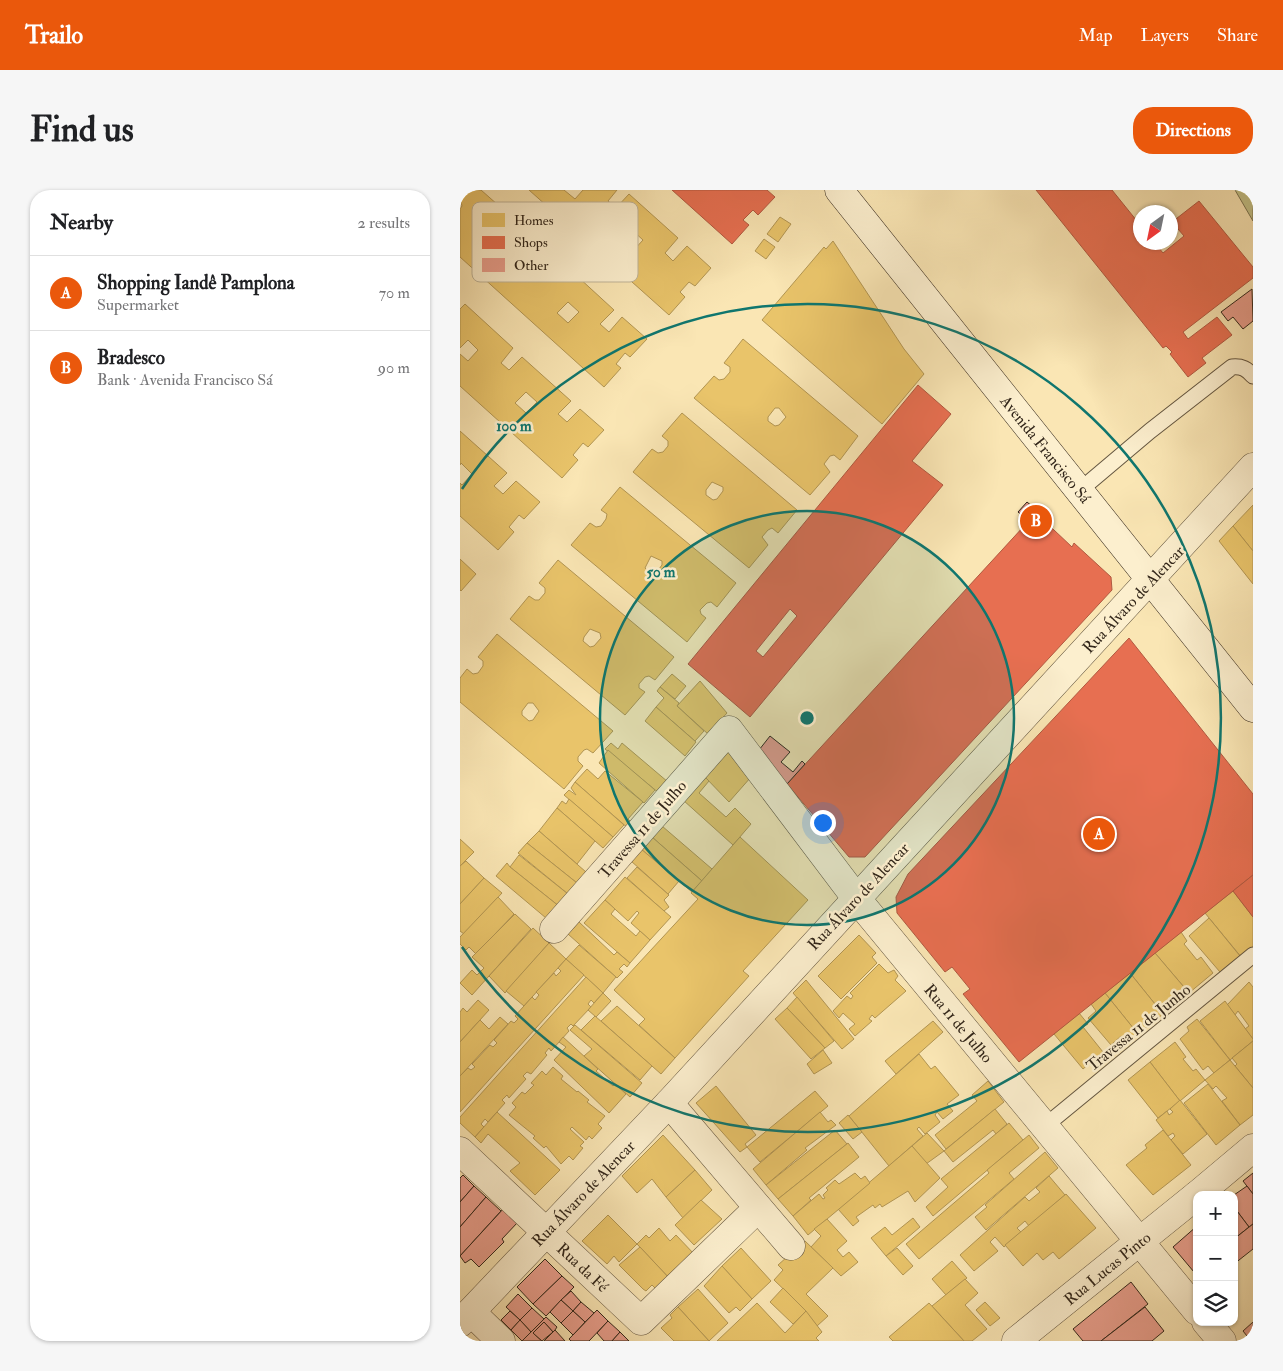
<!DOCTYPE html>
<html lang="en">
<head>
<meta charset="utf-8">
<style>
  :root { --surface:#fff; --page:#f6f6f6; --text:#202124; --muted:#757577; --line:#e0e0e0; --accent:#ea580c }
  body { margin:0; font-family:"IM FELL Double Pica",serif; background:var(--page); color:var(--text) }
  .controls { position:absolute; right:15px; bottom:15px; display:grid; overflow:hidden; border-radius:10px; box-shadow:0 1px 4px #0004 }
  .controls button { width:45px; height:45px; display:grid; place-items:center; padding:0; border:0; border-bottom:1px solid var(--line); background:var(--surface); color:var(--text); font:25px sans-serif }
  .compass { position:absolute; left:673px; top:15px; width:45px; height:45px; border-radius:50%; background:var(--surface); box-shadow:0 1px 4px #0004; rotate:213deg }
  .you { position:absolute; left:362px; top:632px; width:18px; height:18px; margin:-12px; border:4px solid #fff; border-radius:50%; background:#1a73e8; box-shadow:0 0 0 8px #1a73e833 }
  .badge { display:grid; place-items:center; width:32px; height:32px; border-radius:50%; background:var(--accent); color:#fff; font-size:16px; font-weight:700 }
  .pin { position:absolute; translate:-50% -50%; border:2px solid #fff; box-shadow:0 1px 5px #0006 }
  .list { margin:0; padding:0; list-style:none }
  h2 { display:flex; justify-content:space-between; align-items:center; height:65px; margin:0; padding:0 20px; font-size:21px }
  h2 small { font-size:16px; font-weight:400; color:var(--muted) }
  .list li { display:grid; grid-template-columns:32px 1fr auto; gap:15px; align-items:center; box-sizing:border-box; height:75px; padding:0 20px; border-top:1px solid var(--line) }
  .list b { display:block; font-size:19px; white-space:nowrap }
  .list p { margin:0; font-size:16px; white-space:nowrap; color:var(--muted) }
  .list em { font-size:16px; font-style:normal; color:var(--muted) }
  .icon { flex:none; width:28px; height:28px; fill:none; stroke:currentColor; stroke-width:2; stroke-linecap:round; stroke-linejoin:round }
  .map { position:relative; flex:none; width:793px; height:1151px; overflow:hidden; border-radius:20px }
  header { display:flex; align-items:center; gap:30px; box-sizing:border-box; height:70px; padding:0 25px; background:var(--accent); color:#fff }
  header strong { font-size:24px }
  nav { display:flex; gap:28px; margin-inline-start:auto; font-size:18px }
  .intro { display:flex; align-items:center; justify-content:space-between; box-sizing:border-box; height:120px; padding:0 30px }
  h1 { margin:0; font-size:35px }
  .button { padding:12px 22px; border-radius:20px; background:var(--accent); color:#fff; font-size:18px; font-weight:700 }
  main { display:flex; gap:30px; padding:0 30px }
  aside { flex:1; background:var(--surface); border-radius:20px; box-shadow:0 1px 4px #0004 }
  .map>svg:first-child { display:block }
  .green { fill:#c4c389; stroke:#7b7452 }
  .homes { fill:#e9c46a; stroke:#b29552; fill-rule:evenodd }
  .shops { fill:#e76f51; stroke:#b15940; fill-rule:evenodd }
  .building { fill:#e99e8c; stroke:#32261a }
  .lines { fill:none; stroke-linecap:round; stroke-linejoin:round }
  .service-casing { stroke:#645640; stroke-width:17 }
  .minor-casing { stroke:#645640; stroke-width:29 }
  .secondary-casing { stroke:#32261a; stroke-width:29 }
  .service { stroke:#fcefce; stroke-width:15 }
  .minor { stroke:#fcefce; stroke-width:28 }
  .secondary { stroke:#fcefce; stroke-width:28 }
  .ring { fill:none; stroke:#0f766e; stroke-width:2.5 }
  .labels { text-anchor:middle; stroke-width:5; stroke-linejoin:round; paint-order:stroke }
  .street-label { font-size:16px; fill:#32261a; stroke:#fcefce }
  .key { fill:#fcefce; stroke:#bfb398; stroke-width:1 }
  .key-label { font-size:14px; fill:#32261a }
  .centre { fill:#0f766e; stroke:#fcefce; stroke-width:2.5 }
  .ring-label { font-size:15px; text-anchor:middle; font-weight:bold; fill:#0f766e; stroke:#fcefce; stroke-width:5; stroke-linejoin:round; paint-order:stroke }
</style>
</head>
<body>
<header>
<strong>Trailo</strong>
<nav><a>Map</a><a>Layers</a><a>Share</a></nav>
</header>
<div class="intro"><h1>Find us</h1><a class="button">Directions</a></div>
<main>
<aside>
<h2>Nearby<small>2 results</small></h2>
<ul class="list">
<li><span class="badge">A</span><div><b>Shopping Iandê Pamplona</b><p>Supermarket</p></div><em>70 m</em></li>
<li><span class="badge">B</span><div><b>Bradesco</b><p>Bank · Avenida Francisco Sá</p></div><em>90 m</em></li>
</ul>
</aside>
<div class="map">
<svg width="793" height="1151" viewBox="0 0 793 1151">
  <rect width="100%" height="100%" fill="#fae6b4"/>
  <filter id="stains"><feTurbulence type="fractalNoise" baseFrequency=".004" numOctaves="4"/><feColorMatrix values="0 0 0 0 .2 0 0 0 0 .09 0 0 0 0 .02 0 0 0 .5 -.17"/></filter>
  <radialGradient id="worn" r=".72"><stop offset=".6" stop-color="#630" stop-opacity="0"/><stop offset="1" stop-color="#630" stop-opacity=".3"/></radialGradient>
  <!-- green -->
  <polygon class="green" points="775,0 793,0 793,31"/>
  <!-- homes -->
  <g class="homes">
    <path d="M7,0h14l17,15 -13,15 8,8 13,-14 50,44 -13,14 9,8 13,-15 49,45 -14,14 9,8 13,-15 25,22 -17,18 -5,-4 -9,11 5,4 -17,19 -144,-130v-48l2,-3 -2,-8zM50,59l11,11 -11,10 -11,-10zM108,112l11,10 -11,11 -11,-10z"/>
    <path d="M69,0h35l11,9 8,-9h34l-9,11 8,7 13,-14 49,44 -13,15 8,8 14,-15 24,22 -16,18 -6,-4 -9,10 5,5 -16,18zM172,40l11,10 -10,11 -11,-10z"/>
    <polygon points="320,27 331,34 318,52 307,44"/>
    <polygon points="304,49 315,57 306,69 295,61"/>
    <polygon points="373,51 444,159 464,184 422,234 302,130 364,57 366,59"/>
    <path d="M5,114l48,44 -12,15 8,7 13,-13 49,44 -13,13 9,8 13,-13 24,21 -16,17 -5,-4 -10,12 5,5 -16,18 -102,-92v-32l8,7 10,-11 -10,-10 -8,8v-39zM66,202l11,10 -11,11 -11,-10z"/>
    <path d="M283,149l115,97 -18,24 -6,-5 -4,1 -6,8 6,8 -20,23 -116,-97 20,-22 5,4 5,-1 6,-7v-5l-6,-4zM315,218h4l7,9 -7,8 -4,1 -7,-5v-4z"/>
    <path d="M222,223l115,97 -19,23 -6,-5 -4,2 -6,7 6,8 -19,23 -116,-96 19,-23 6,4 5,-1 5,-6v-5l-6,-5zM252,292l11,5v4l-6,8 -4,1 -7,-5v-5z"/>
    <polygon points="0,241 47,283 34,296 43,304 56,291 80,312 64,329 59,325 49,337 54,342 38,360 0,326 0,293 2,295 12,284 1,273 0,275"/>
    <path d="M160,297l116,96 -19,24 -6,-5 -4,1 -7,7 1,4 5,4 -19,24 -116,-97 19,-22 6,4 5,-1 5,-7 1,-5 -6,-4zM191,366l11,5v4l-6,8 -5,1 -6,-6z"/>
    <polygon points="793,315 793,361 773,336"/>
    <polygon points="773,336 793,361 793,394 759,351"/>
    <polygon points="0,369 16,384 1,401 0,400"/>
    <path d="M98,370l116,97 -19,23 -6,-4 -4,1 -6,7v4l6,4 -20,23 -115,-96 19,-23 6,4h4l6,-7v-5l-6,-5zM130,439l10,4 1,5 -7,8 -4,1 -7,-6 1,-4z"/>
    <path d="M37,444l116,97 -20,22 -6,-4 -3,1 -6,7v4l5,5 -19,23 -104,-87v-24l7,-9 6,5 5,-1 5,-7v-5l-5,-4zM68,513h5l6,8 -6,9 -4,1 -7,-6v-4z"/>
    <polygon points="212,484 226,496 215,509 200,497"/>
    <polygon points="240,491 267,523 248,544 217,516"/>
    <polygon points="200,497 219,513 217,516 244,541 235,551 196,517 204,508 197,501"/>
    <polygon points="196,517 236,552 225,566 185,531"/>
    <polygon points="151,553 158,559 162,553 208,592 199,603 145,559"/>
    <polygon points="148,560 195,600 184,613 139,573"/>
    <polygon points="267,560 291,587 269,612 244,586"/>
    <polygon points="127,579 138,589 145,581 183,612 168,629 173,634 169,639 115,592"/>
    <polygon points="244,586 249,591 239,603 266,627 275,618 291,634 273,655 223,610"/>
    <polygon points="115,592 164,635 153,647 104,605 109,600 116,605 111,598"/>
    <polygon points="109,609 153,647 143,658 97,618 102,611 106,614"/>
    <polygon points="97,618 135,651 117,674 79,641"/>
    <polygon points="202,636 252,679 242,691 192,647"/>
    <polygon points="79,641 126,682 117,693 67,653"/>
    <polygon points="192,647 242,691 232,702 181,659"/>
    <polygon points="280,647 348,710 283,781 289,786 215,868 179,835 185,829 154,800 238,709 231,703"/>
    <polygon points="0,649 14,662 0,676"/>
    <polygon points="67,653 117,693 108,704 58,663"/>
    <polygon points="181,659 219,691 208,704 171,671"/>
    <polygon points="59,665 108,704 100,717 50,677"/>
    <polygon points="6,671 24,688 0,714 0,676"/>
    <polygon points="47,673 50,677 100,717 86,728 36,686"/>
    <polygon points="177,677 209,705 204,710 209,717 204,721 167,688"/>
    <polygon points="165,687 211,727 190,750 171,733 179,723 177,721 168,731 145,710"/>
    <polygon points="24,688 42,703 4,744 0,741 0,714"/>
    <polygon points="773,701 793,727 793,759 782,768 745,723"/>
    <polygon points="38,707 54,724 16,764 9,757 6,760 0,754 0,747"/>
    <polygon points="145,710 155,719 151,724 176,746 180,741 190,750 170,773 124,733"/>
    <polygon points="55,724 71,739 12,805 0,793 12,780 17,785 24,778 12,767"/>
    <polygon points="749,728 780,766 760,782 729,746"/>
    <polygon points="119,732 154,765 157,762 170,773 167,777 164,774 159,779 163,782 157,788 108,744"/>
    <polygon points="73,738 89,753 45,803 29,786"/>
    <polygon points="721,742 727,751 724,754 737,770 741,767 753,783 729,803 695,763"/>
    <polygon points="399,745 416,763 412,767 417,773 381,809 358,786"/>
    <polygon points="89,753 106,769 64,816 46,801"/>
    <polygon points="119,755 156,787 143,803 106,769"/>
    <polygon points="695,763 729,803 703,824 670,783"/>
    <polygon points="106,769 124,785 0,922 0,886 8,878 11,880 15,877 12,874 30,855 33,857 37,853 34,850 51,831 54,833 58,829 55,826 72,807 75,810 79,805 76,802 94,783 96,786 101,781 98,778"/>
    <polygon points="419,774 428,783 434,780 438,786 435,790 446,801 415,828 412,825 409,829 412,831 395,846 389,839 395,834 383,823 379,828 373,821 387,806 391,809 393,806 390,803"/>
    <polygon points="670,783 703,824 678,844 645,803"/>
    <polygon points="126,787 143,803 134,813 131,810 128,814 131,817 113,836 111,834 107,838 109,841 91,861 89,858 85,863 87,865 71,884 67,882 63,886 66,889 49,908 47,905 42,910 45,913 28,932 25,929 21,934 24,937 15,947 0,933 0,927"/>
    <polygon points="346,790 394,849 382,859 333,803"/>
    <polygon points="789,792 793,797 793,849 785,839 789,836 778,821 775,825 767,815"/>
    <polygon points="143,803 151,811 136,827 128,820"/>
    <polygon points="645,803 678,844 667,853 661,846 651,855 628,828 636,821 631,814"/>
    <polygon points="337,807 374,851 365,858 327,818"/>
    <polygon points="18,810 29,820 0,852 0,822 3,818 7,822"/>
    <polygon points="765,811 793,849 793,851 770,870 740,831"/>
    <polygon points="157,816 215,868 201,884 141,831"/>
    <polygon points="327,818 365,858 351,869 315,829"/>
    <polygon points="619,823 628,834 623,837 643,862 623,879 594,844"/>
    <polygon points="135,826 192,876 180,890 121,840"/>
    <polygon points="40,827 48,834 0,886 0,852 20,830 29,839"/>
    <polygon points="737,829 770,870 754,883 748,876 743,880 720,849 729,841 727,837"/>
    <polygon points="473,831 483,842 436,884 425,871"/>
    <polygon points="115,835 182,893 170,907 124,866 132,859 110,840"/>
    <polygon points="103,847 138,879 136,881 153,896 155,894 166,904 149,923 94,870 106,857 99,852"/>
    <polygon points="793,851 793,898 775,876 777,874 772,868"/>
    <polygon points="715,852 726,867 723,869 733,881 736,879 745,890 720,911 690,872"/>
    <polygon points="363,860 372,873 354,884 347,874"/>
    <polygon points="459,864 471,879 475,876 499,905 487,914 493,921 483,929 477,922 475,925 480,932 465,944 459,937 457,939 463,946 429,976 389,926"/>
    <polygon points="770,870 793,898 793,925 780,935 762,911 767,908 756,896 753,899 745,890"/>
    <polygon points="690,872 720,911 698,928 668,890"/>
    <polygon points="93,877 103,886 101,889 117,902 118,901 129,910 127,912 145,926 138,934 142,938 132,949 129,946 126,950 112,937 110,939 124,952 120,956 123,958 113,970 109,966 101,974 86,956 84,958 73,948 75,946 49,925 56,917 52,913 62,902 65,904 74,895 71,893 82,881 86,885"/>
    <polygon points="528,891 544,912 486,959 475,945 517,911 512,905"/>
    <polygon points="748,894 780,935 756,955 724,913"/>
    <polygon points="256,896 296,945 285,954 287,957 280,962 236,913"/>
    <polygon points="355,901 368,916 300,972 287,957"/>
    <polygon points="720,910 747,944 723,964 711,950 715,946 713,943 708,946 696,930 707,921 709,925 713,922 710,919"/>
    <polygon points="535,919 547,934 536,944 533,940 493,972 484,961"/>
    <polygon points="37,922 100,980 75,1005 50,981 60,973 28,944 21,953 15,947"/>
    <polygon points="360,922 368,932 371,930 376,935 345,958 347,960 306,995 293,979"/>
    <polygon points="388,925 402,942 393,949 379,933"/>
    <polygon points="549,933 563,950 473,1026 466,1017 488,997 481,989"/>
    <polygon points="375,940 387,954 318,1009 306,995"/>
    <polygon points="703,940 731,975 693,1005 666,975 687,958 685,955"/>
    <polygon points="467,943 484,961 466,974 452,956"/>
    <polygon points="203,945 235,980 206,1007 192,989 177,1003 162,986"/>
    <polygon points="569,945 579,958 549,983 554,989 459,1069 446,1054 529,983 527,980"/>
    <polygon points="388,953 399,967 349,1008 351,1010 333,1026 318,1009"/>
    <polygon points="452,956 480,988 455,1012 448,1001 422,1017 420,1014 415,1018 413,1015 396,1027 399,1031 393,1036 378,1019"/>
    <polygon points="585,962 598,978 526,1040 515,1027 527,1017 525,1015"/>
    <polygon points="235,980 252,1000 223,1028 206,1007"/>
    <polygon points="395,983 401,989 405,986 410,993 348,1045 333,1026 359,1004 363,1009 365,1008 363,1005 368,1000 366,998 375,990 379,994"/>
    <polygon points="589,986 605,1005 569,1036 565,1031 557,1038 561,1042 544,1057 535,1047 530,1052 538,1061 514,1081 500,1065 565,1007 569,1011 580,1002 576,998"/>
    <polygon points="606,1004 636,1038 599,1069 593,1062 583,1070 577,1063 563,1076 545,1055"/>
    <polygon points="241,1010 262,1029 234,1055 215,1035"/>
    <polygon points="148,1025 177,1054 159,1072 154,1066 147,1074 122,1051"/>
    <polygon points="453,1028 460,1037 426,1066 411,1048 425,1037 432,1045"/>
    <polygon points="367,1029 387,1051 377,1060 383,1067 389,1062 398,1072 381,1086 351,1057 361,1046 354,1039"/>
    <polygon points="199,1038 210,1051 216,1045 235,1065 210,1089 177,1054 186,1045 189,1048"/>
    <polygon points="345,1051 373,1078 346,1104 368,1126 357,1136 338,1113 314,1090 323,1080 318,1075"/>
    <polygon points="180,1057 210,1089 198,1101 192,1095 186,1101 183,1099 159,1075"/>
    <polygon points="281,1058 311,1091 292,1109 262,1076"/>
    <polygon points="437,1058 453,1076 443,1085 426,1066"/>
    <polygon points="492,1071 507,1088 486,1105 472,1089"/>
    <polygon points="262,1076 292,1109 280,1121 276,1117 269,1123 244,1096"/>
    <polygon points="505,1089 518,1103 505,1115 527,1139 512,1151 504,1151 472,1116"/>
    <polygon points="323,1098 346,1121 333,1134 310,1112"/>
    <polygon points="238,1099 268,1133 249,1151 218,1117"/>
    <polygon points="525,1112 540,1128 530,1136 516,1120"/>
    <polygon points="297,1113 325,1143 346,1121 362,1142 356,1148 359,1151 257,1151"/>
    <polygon points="469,1113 504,1151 433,1151 429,1147"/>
    <polygon points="218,1117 249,1151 214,1151 201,1138 212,1128 210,1125"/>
  </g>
  <!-- shops -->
  <g class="shops">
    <polygon points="212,0 307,0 315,7 298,25 293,20 283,30 289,35 272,54"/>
    <polygon points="576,0 652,0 681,36 681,52 694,52 703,63 724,46 712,32 739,11 793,77 793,88 723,142 728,149 757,127 772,145 742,168 746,173 728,187 710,164 712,162 706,156 703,158"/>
    <path d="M458,195l33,29 -39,47 31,24 -193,232 -62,-53zM330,419l7,7 -34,41 -7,-6z"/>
    <polygon points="576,323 612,357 614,353 651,387 652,400 405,667 389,667 327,594"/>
    <polygon points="669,448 793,604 793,685 559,872 503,804 510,799 492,777 485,782 437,723 436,707 448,684"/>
    <polygon points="793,685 793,727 773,701"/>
  </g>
  <!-- building -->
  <g class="building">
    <polygon points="792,99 793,131 783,139 773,127 768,131 761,122"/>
    <polygon points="567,312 579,322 569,331 558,322"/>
    <polygon points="310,546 330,562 321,572 333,582 342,571 345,574 327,594 299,560"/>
    <polygon points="793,983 793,1004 783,991"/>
    <polygon points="3,985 14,996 0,1012 0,988"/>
    <polygon points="14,996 26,1007 0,1037 0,1012"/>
    <polygon points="787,996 793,1004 793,1034 789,1037 774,1017 774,1005"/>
    <polygon points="26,1007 41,1021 0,1066 0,1037"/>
    <polygon points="774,1017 789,1037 774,1049"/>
    <polygon points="44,1018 58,1032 42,1049 44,1052 19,1077 11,1069 5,1073 0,1066"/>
    <polygon points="793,1034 793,1059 774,1074 774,1049"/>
    <polygon points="737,1036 737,1079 734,1082 713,1057"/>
    <polygon points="85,1069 102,1086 73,1114 57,1097"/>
    <polygon points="102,1086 114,1097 86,1126 73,1114"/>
    <polygon points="671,1092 688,1114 641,1151 623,1151 613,1139"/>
    <polygon points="111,1101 121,1112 113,1121 101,1110"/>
    <polygon points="58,1104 72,1118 60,1130 46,1117"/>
    <polygon points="101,1110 113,1121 101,1133 90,1122"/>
    <polygon points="121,1112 134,1123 125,1132 113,1121"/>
    <polygon points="685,1117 704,1141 692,1151 641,1151"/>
    <polygon points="72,1118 84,1129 71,1142 60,1130"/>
    <polygon points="137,1120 148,1131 129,1151 111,1151 109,1149"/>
    <polygon points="50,1121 60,1130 51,1140 41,1130"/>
    <polygon points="113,1121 125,1132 113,1145 101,1133"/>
    <polygon points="86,1127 97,1137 95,1140 93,1142 84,1132 73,1143 82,1151 62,1151"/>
    <polygon points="60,1130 71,1142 62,1151 51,1140"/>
    <polygon points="148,1131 160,1142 152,1151 144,1151 137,1143"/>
    <polygon points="84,1132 93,1142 82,1151 73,1143"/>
    <polygon points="793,1132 793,1151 791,1151 783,1141"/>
    <polygon points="95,1140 105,1151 84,1151"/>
    <polygon points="160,1142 169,1151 152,1151"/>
  </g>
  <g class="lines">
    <defs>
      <g id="service">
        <path d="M619,301l71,-60 82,-64c10,-1 15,2 21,9"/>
        <polyline points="585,936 793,765"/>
      </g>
      <g id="minor">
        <polyline points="94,739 269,540 396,708 737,1121"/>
        <polyline points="209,913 331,1056"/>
        <polyline points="0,961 181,1131 298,1018"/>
        <polyline points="737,1005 793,958"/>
        <polyline points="11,1122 41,1151"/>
        <polyline points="746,1132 762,1151"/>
        <polyline points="0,1133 209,913 793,277"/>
        <polyline points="556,1151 737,1005"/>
      </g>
      <polyline id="secondary" points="379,0 793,518"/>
    </defs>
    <!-- service casing -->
    <use href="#service" class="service-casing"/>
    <!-- minor casing -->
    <use href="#minor" class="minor-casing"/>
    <!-- secondary casing -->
    <use href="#secondary" class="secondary-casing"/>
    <!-- service -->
    <use href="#service" class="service"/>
    <!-- minor -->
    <use href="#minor" class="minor"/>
    <!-- secondary -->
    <use href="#secondary" class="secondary"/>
  </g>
  <!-- distance rings -->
  <circle cx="347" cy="528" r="207" fill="#0f766e" fill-opacity=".12"/>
  <g class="ring">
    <circle cx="347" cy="528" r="207"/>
    <path d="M2 299A414 414 0 1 1 2 757"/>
  </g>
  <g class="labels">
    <!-- street labels -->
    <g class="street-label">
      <text transform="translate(586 259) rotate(51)" y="6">Avenida Francisco Sá</text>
      <text transform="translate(673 409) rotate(-47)" y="6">Rua Álvaro de Alencar</text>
      <text transform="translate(182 639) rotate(-49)" y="6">Travessa 11 de Julho</text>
      <text transform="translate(398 706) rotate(-47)" y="6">Rua Álvaro de Alencar</text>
      <text transform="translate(499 833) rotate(50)" y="6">Rua 11 de Julho</text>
      <text transform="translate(678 837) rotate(-39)" y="6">Travessa 11 de Junho</text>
      <text transform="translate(123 1003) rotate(-46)" y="6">Rua Álvaro de Alencar</text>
      <text transform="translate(123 1077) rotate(43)" y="6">Rua da Fé</text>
      <text transform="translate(647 1078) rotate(-39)" y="6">Rua Lucas Pinto</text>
    </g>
  </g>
  <!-- legend -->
  <rect x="12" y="12" width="166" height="80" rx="8" class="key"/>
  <rect x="22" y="23" width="23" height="14" fill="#e9c46a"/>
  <rect x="22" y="46" width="23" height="13" fill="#e76f51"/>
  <rect x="22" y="68" width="23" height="14" fill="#e99e8c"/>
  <g class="key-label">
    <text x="54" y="35">Homes</text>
    <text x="54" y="57">Shops</text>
    <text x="54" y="80">Other</text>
  </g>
  <circle cx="347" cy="528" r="8" class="centre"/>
  <g class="ring-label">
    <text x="54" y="241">100 m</text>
    <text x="201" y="387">50 m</text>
  </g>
  <rect width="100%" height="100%" filter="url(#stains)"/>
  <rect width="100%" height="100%" fill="url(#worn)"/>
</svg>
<div class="controls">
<button>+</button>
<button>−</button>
<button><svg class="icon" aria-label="layers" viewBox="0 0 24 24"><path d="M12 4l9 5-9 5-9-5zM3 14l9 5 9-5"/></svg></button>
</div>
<svg class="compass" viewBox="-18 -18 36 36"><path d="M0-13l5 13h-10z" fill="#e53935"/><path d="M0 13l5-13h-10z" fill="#757577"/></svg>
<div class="you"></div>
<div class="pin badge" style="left:639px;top:644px">A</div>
<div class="pin badge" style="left:576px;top:331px">B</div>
</div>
</main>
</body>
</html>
